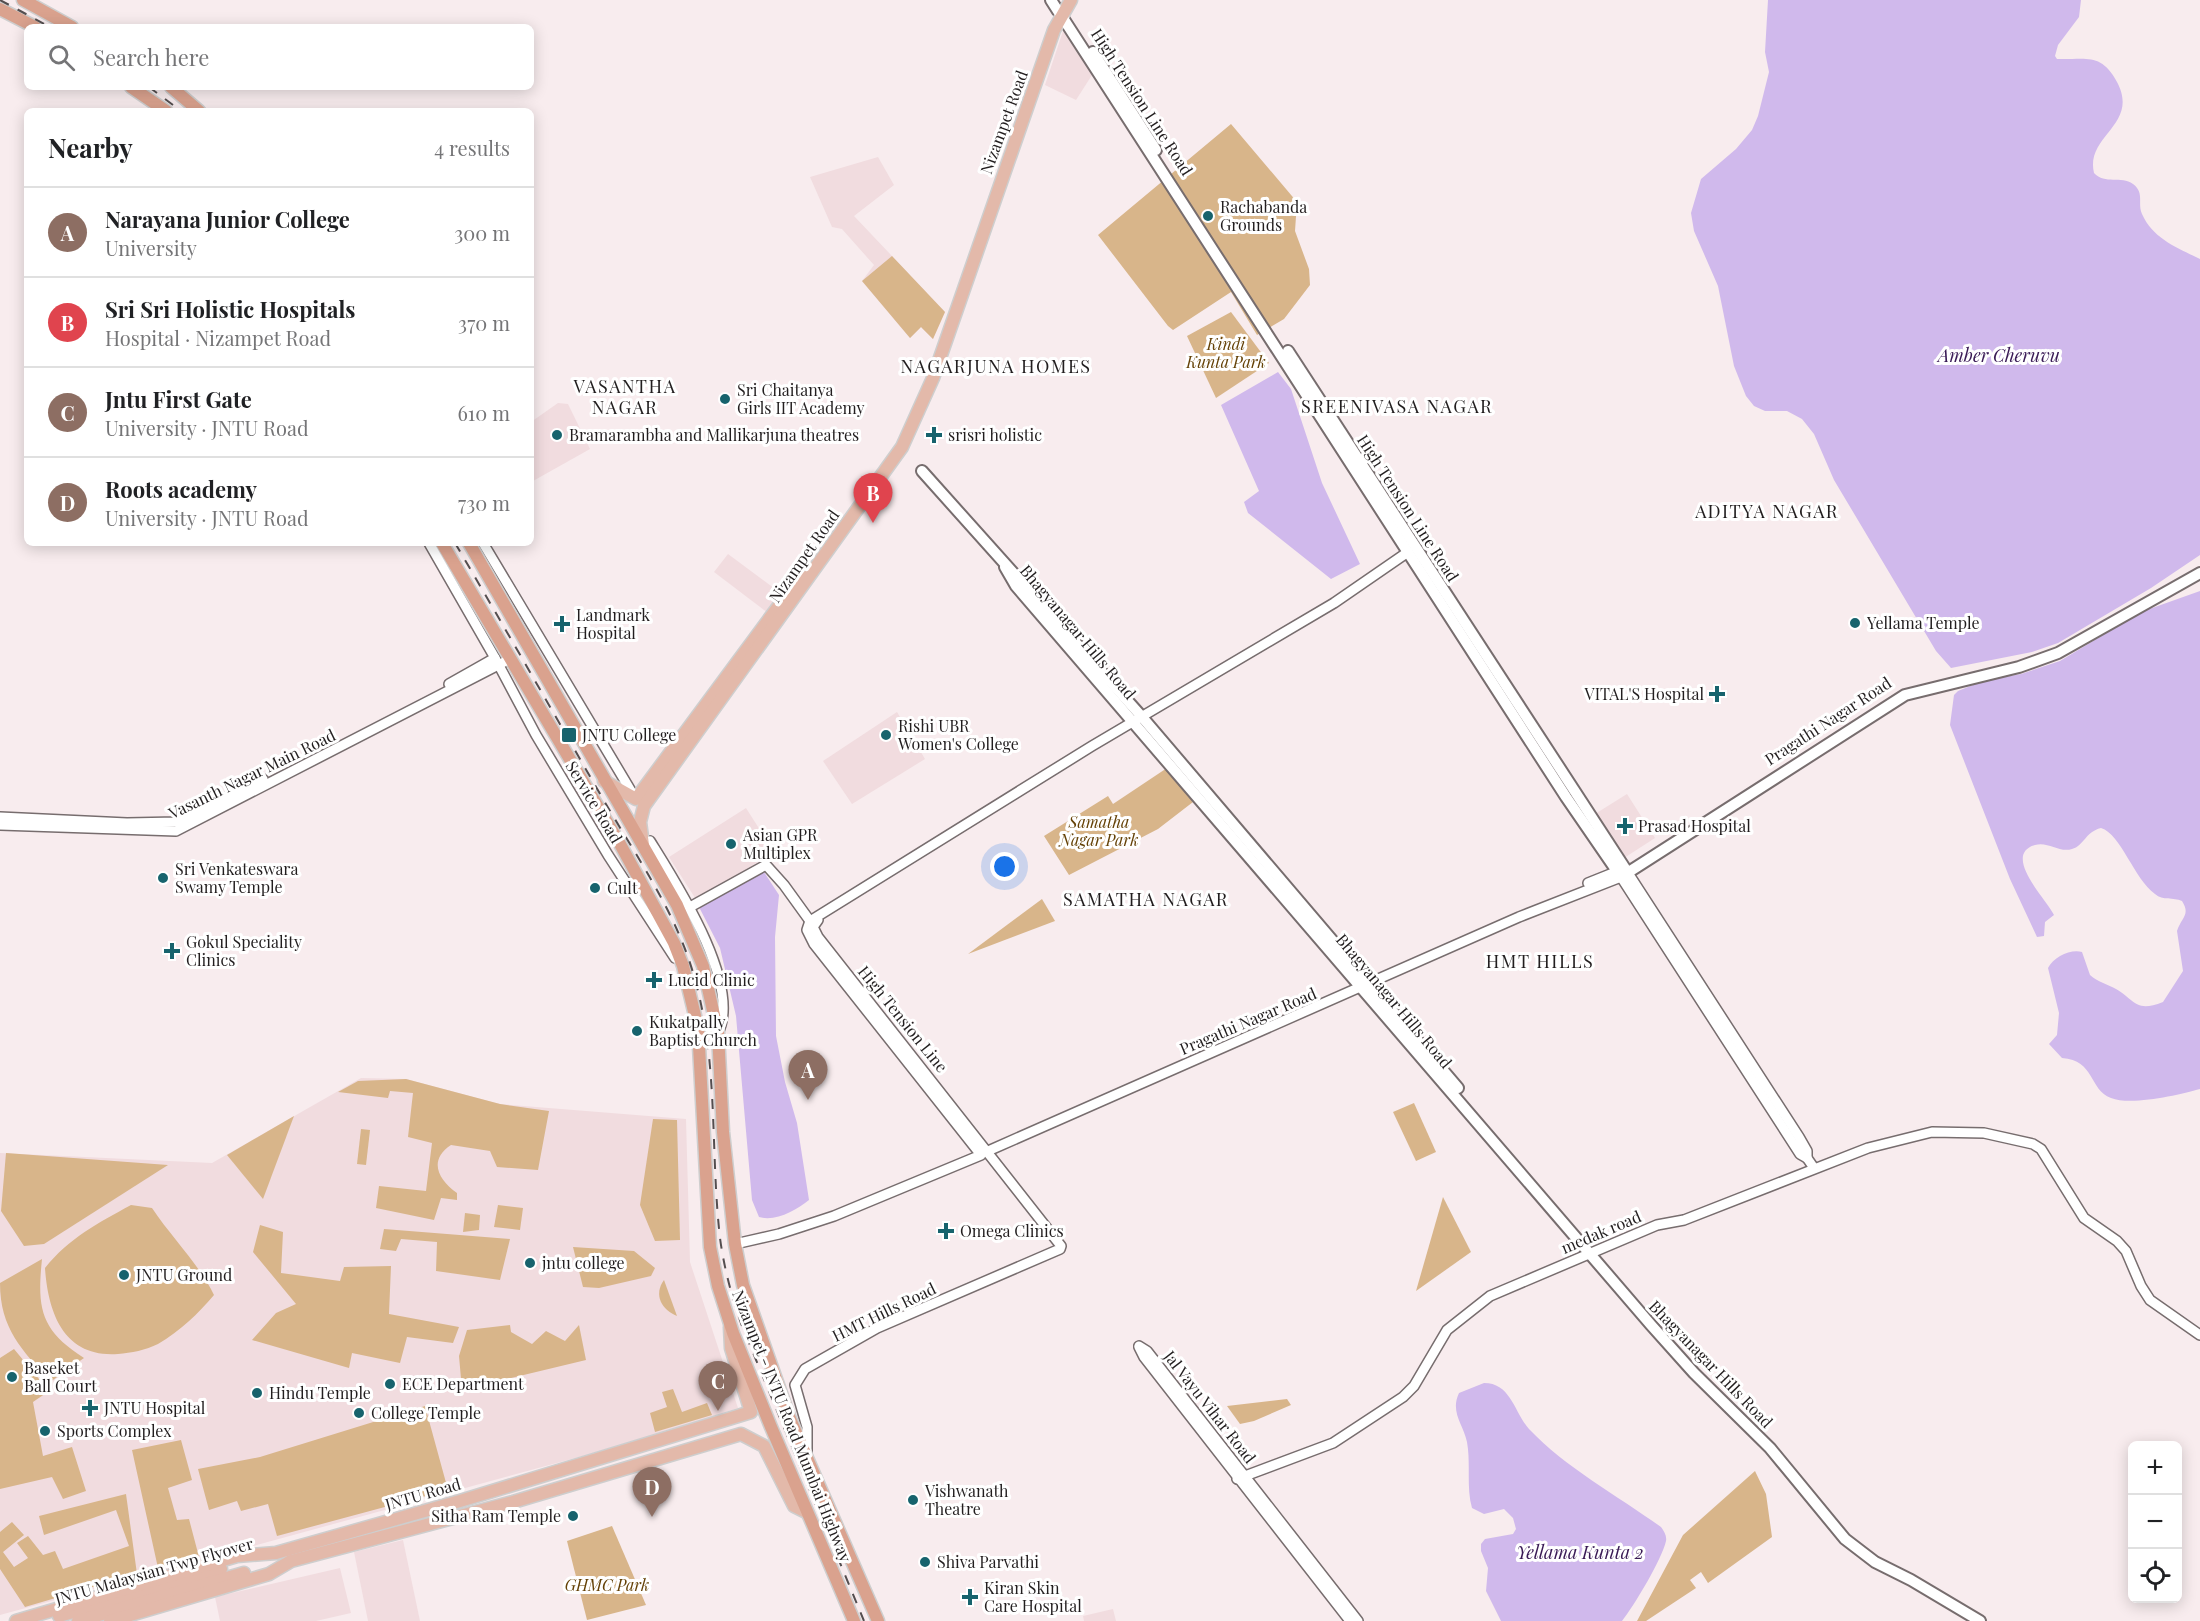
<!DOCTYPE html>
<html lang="en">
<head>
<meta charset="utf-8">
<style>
  :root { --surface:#fff; --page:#f2f2f2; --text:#202124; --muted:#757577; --line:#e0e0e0; --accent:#db2777 }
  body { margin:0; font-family:"Playfair Display",serif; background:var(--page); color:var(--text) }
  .controls { position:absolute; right:18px; bottom:18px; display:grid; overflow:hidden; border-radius:9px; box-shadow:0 3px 15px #0003 }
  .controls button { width:54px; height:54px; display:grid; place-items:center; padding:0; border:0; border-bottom:2px solid var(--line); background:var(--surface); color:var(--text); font:30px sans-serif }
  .you { position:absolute; left:1005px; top:867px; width:21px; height:21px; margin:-15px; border:4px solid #fff; border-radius:50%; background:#1a73e8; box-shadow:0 0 0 9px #1a73e833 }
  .badge { display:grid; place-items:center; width:39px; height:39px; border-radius:50%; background:var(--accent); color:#fff; font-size:20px; font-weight:700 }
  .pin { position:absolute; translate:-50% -50px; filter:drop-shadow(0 2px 3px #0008) }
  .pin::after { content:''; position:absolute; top:32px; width:21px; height:18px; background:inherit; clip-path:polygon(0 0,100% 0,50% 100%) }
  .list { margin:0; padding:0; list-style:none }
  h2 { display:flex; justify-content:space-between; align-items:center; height:78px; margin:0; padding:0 24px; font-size:26px }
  h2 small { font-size:20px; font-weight:400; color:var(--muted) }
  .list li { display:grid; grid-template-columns:39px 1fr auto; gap:18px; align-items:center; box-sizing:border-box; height:90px; padding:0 24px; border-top:2px solid var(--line) }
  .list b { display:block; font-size:22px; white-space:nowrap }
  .list p { margin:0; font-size:20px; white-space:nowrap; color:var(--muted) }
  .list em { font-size:20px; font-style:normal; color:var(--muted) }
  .icon { flex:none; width:33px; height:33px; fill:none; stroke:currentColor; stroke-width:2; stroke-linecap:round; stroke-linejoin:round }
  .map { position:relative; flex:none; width:2200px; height:1621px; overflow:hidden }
  .search { position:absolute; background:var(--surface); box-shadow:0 3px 15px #0003; left:24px; top:24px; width:510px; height:66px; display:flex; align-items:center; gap:15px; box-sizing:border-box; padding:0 21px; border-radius:9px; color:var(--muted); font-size:22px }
  .panel { position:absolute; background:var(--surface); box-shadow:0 3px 15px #0003; left:24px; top:108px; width:510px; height:438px; border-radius:9px }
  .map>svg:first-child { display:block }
  .built { fill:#f1dcdf }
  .green { fill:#d8b58a }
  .water { fill:#d0b9ec }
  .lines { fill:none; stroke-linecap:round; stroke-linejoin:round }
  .tertiary-casing { stroke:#776d6e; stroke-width:12 }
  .secondary-casing { stroke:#776d6e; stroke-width:14 }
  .primary-casing { stroke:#cecece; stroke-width:15 }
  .trunk-casing { stroke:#cecece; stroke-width:15 }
  .tertiary { stroke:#fff; stroke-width:9 }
  .secondary { stroke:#fff; stroke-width:10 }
  .primary { stroke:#e3b9aa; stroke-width:12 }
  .trunk { stroke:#daa28e; stroke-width:12 }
  .rail { stroke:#544e4f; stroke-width:2; stroke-dasharray:10 10; stroke-linecap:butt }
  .poi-dot { fill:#17636d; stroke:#fff; stroke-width:2 }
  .labels { text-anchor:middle; stroke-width:6; stroke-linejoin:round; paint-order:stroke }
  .street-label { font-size:16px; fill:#221e1f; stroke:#fff }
  .poi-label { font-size:16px; fill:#221e1f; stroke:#fff; text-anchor:start }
  .park-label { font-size:16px; font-style:italic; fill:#644106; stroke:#fff }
  .water-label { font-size:18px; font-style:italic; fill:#391a55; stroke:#fff }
  .neighbourhood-label { font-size:18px; letter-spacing:1.5px; fill:#221e1f; stroke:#fff }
</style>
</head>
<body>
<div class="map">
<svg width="2200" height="1621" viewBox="0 0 2200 1621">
  <rect width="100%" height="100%" fill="#f8ecee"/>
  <!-- built -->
  <g class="built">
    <polygon points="1063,31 1092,75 1076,100 1045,85"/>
    <polygon points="878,157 894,185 854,216 945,312 933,339 921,327 910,338 862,281 874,265 842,229 832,227 810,177"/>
    <polygon points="558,403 568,404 590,449 533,481 531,477 531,422"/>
    <polygon points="728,554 782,594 768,613 714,572"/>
    <polygon points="897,712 925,759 852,804 823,761"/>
    <polygon points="1627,794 1655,838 1624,858 1595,814"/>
    <polygon points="746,808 767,841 765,843 770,850 756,859 758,862 697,901 669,857"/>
    <polygon points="361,1078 406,1079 500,1104 686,1119 690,1262 738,1408 668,1431 579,1457 0,1615 0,1153 212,1163"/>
    <polygon points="403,1540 420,1621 368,1621 354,1552"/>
    <polygon points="340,1568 351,1613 316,1621 220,1621 215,1597"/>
    <polygon points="1113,1609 1116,1621 1084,1621 1083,1616"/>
  </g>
  <!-- green -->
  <g class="green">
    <polygon points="1231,124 1297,202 1295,231 1309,269 1310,285 1284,319 1257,335 1231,292 1173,330 1168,326 1098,235"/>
    <polygon points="892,256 945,312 933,339 921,327 910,338 862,281"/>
    <polygon points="1231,312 1269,363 1216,398 1187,336"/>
    <polygon points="1167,768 1193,802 1158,829 1069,875 1044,836 1108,796 1113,804"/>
    <polygon points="1042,899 1055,921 968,954"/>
    <path d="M406,1079l94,25 49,7 -11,59 -41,-3 -7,-16 -39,-6c-23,15 -13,35 6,48v7l-16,-2 -7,22 -58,-12 3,-22 47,5 6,-48 -24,-6 5,-44 -23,-2 -2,7 -50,-6 20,-11z"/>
    <polygon points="1414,1103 1436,1152 1416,1161 1393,1112"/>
    <polygon points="294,1116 263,1199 227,1155"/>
    <polygon points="653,1119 677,1120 680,1240 655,1241 640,1205"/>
    <polygon points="361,1129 370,1130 366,1165 357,1164"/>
    <polygon points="6,1153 168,1165 44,1244 24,1246 1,1211"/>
    <polygon points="1443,1197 1471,1252 1416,1291"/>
    <path d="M131,1205l21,3c20,30 47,56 62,87 -16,19 -34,36 -56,49 -12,6 -27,9 -40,10 -54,4 -70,-41 -73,-86 24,-30 53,-45 86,-63z"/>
    <polygon points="498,1205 523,1208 520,1230 494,1227"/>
    <polygon points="465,1213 480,1215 479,1230 463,1232"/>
    <polygon points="260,1225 283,1232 281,1273 340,1281 344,1267 391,1266 389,1314 459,1327 453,1343 407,1337 400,1363 352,1353 349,1368 252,1340 276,1313 296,1304 253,1252"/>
    <polygon points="384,1229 510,1239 500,1280 436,1271 437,1242 401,1239 396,1251 380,1249"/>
    <polygon points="573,1247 634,1251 655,1268 651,1276 599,1288 583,1287"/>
    <path d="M42,1259c-5,49 -2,71 42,99l-34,24c-28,-33 -50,-53 -50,-99z"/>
    <path d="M664,1280l13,36c-15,-6 -24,-21 -13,-36z"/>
    <polygon points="510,1325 511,1332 532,1344 546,1331 565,1341 579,1325 586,1360 462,1390 459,1356 467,1330"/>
    <polygon points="14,1349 49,1391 33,1402 43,1456 72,1447 86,1491 63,1499 52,1477 0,1489 0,1358"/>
    <polygon points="673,1389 682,1412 707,1403 712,1415 655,1432 650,1413 667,1407 662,1392"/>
    <polygon points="1287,1399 1291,1405 1254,1421 1240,1424 1227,1406"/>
    <polygon points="425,1406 448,1490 277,1536 268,1504 241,1511 237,1501 209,1510 198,1469 260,1457"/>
    <polygon points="181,1440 192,1480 168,1488 177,1520 189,1519 199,1557 158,1568 132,1450"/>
    <polygon points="1755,1471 1766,1494 1772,1537 1708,1583 1701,1572 1690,1580 1696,1588 1646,1621 1637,1621 1683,1535"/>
    <polygon points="126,1494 137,1574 25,1607 0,1569 0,1532 12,1522 24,1535 3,1552 14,1567 28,1558 17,1543 28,1536 43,1555 55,1551 63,1569 129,1546 116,1510 44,1535 39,1516"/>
    <polygon points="612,1526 646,1605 587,1620 567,1541"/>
  </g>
  <!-- water -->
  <g class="water">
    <path d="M1768,0h313l-2,17 -21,28 -3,11 2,3c29,1 44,-7 60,23 23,43 -32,53 -23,91 11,12 27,2 39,11 12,9 4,19 9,30 11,25 36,34 58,45v296l-49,33 -93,55 -26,9 -81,16 -15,-17 -102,-171 -20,-46 -12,-15 -15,-8h-22l-11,-5 -8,-10 -12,-30 -16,-80 -24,-55 -3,-18 10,-34 35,-30 16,-19 6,-14 11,-44 -4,-20z"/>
    <polygon points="1278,372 1291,389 1322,483 1360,564 1331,579 1248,513 1244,502 1259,491 1221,405"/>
    <path d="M2200,591v498c-21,6 -69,17 -89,9 -22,-8 -16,-38 -49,-40l-13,-14 8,-9 2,-22 -11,-45c6,-11 22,-19 34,-16l8,23c8,7 17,9 26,14 19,11 19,24 47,13l20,-31 -6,-40c4,-13 14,-16 5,-30 -9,-4 -19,0 -27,-7 -21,-15 -34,-60 -54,-66 -16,4 -17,18 -29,21 -13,4 -24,-8 -37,-4 -34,10 13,56 19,70l-9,7 -1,14 -7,1 -27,-58 -60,-154 4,-30 4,-4 25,-10 38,-7 39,-13 81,-49z"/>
    <path d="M764,872l15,23 -4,42 1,99 9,46 12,41 12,77c-13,10 -33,22 -50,17l-7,-17 -16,-184 -16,-68 -21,-41z"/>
    <path d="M1484,1383c27,0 30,29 45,46 37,39 89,67 132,98 3,4 6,9 5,14 -4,18 -32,65 -44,80h-121l-15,-30 2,-23 -7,-17v-7l4,-5 28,-5 3,-5 -3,-11 -9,-9 -20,5 -12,-6c-6,-21 -1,-44 -5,-66 -4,-18 -17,-30 -8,-49z"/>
  </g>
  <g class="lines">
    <defs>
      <g id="tertiary">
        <polyline points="429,543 495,658 536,735 608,855 675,958"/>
        <polyline points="483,543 634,796"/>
        <polyline points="449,684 495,658"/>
        <polyline points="0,817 127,823 177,822 263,779"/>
        <polyline points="0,825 176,831 510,659"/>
        <path d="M643,845l7,-4c26,42 92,143 68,192"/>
        <polyline points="1628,873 1799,1137 1807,1151 1807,1158"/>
        <polyline points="1588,883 1618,871"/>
        <polyline points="690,907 766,865 784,885 810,921"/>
        <polyline points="988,1151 1519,917 1621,877 1800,1154 1807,1158 1814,1168"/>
        <polyline points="735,1244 779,1234 834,1216 981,1155 814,944 807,930 810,921 1092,746 1334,603 1408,552"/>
        <polyline points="1139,1346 1147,1351 1358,1621"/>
        <polyline points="1139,1347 1144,1357 1350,1621"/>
        <polyline points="807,1455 807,1427 795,1385 805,1369 877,1328 1060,1249 1061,1246 818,937 813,927 818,920"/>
        <polyline points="1237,1479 1333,1443 1403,1397 1414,1386 1447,1330 1490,1296 1657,1225 1684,1220 1868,1148 1932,1132 1984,1133 2033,1144 2041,1149 2084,1218 2117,1241 2126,1251 2141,1286 2150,1300 2200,1335"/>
      </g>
      <g id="secondary">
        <polyline points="1051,0 1058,11"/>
        <polyline points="1061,15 1566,797 1621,877 1905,695 2019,667 2058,653 2200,573"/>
        <polyline points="1093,52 1156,150"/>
        <polyline points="1288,351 1628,873"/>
        <polyline points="922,471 1142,717 1458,1088"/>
        <polyline points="1005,567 1016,586 1651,1325 1694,1373 1770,1448 1845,1539 1875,1562 1911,1580 1980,1621"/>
      </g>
      <g id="primary">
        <polyline points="604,781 636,799 801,576"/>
        <polyline points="643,845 640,822 644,806 902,447 933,378 1054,30 1071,0"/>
        <polyline points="59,1616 221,1569"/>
        <polyline points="16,1621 237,1556 276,1553 460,1501 751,1412 731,1348 730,1327"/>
        <polyline points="78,1621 244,1573"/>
        <polyline points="110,1621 269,1574 291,1561 513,1502 741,1434 764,1446 794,1506 806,1512"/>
      </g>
      <g id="trunk">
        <polyline points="23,0 72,27"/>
        <polyline points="0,9 35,27"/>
        <polyline points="131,87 166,111"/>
        <polyline points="171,87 199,111"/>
        <polyline points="442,543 620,844 674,943 683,966 698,1028 710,1247 718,1286 733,1333 771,1427 854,1621"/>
        <polyline points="469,543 677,905 703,966 718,1033 723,1132 735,1244 743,1285 790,1419 878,1621"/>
      </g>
    </defs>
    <!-- tertiary casing -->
    <use href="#tertiary" class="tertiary-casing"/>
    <!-- secondary casing -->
    <use href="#secondary" class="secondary-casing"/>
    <!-- primary casing -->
    <use href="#primary" class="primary-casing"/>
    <!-- trunk casing -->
    <use href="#trunk" class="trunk-casing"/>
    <!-- tertiary -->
    <use href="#tertiary" class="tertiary"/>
    <!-- secondary -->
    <use href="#secondary" class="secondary"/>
    <!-- primary -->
    <use href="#primary" class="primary"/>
    <!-- trunk -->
    <use href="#trunk" class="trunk"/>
    <!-- rail -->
    <g class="rail">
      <polyline points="0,0 50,27"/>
      <polyline points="149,87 181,111"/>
      <path d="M455,543c50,85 99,171 148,256 33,57 73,113 91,177 25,86 16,175 26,262 4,30 12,60 22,88l122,295"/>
    </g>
  </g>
  <!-- markers -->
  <g class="poi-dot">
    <circle cx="1208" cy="216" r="6"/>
    <circle cx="725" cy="399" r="6"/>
    <circle cx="557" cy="435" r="6"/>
    <path d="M931 426h6v6h6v6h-6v6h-6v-6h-6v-6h6z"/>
    <circle cx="1855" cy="623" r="6"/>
    <path d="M559 615h6v6h6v6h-6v6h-6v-6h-6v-6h6z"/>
    <path d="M1714 685h6v6h6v6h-6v6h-6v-6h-6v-6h6z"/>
    <rect x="561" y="727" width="16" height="16" rx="3"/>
    <circle cx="886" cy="735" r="6"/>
    <path d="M1622 817h6v6h6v6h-6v6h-6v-6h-6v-6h6z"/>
    <circle cx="731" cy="844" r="6"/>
    <circle cx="163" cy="878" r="6"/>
    <circle cx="595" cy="888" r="6"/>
    <path d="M169 942h6v6h6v6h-6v6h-6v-6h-6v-6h6z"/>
    <path d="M651 971h6v6h6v6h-6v6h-6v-6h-6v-6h6z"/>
    <circle cx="637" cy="1031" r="6"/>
    <path d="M943 1222h6v6h6v6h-6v6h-6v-6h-6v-6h6z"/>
    <circle cx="530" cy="1263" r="6"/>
    <circle cx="124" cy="1275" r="6"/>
    <circle cx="12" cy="1377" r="6"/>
    <circle cx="390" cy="1384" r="6"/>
    <circle cx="257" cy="1393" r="6"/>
    <path d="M87 1399h6v6h6v6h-6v6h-6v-6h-6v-6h6z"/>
    <circle cx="359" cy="1413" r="6"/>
    <circle cx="45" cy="1431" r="6"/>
    <circle cx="913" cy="1500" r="6"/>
    <circle cx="573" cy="1516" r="6"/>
    <circle cx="925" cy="1562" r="6"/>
    <path d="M967 1588h6v6h6v6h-6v6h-6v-6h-6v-6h6z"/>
  </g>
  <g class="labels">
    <!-- street labels -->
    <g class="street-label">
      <text transform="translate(1142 102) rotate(57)" y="6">High Tension Line Road</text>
      <text transform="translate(1004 122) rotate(-70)" y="6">Nizampet Road</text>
      <text transform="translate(1408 508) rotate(57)" y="6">High Tension Line Road</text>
      <text transform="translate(804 556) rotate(-55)" y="6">Nizampet Road</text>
      <text transform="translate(1078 632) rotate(50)" y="6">Bhagyanagar Hills Road</text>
      <text transform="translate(1828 721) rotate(-33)" y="6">Pragathi Nagar Road</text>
      <text transform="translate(252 774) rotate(-26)" y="6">Vasanth Nagar Main Road</text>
      <text transform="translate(594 802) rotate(59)" y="6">Service Road</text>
      <text transform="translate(1394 1001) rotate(50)" y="6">Bhagyanagar Hills Road</text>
      <text transform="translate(903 1019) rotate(51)" y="6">High Tension Line</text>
      <text transform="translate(1248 1021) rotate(-23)" y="6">Pragathi Nagar Road</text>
      <text transform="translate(1601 1232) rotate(-23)" y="6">medak road</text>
      <text transform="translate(884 1312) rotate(-26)" y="6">HMT Hills Road</text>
      <text transform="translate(1711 1364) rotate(46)" y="6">Bhagyanagar Hills Road</text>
      <text transform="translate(1210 1407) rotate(52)" y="6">Jal Vayu Vihar Road</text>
      <text transform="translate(792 1426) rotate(68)" y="6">Nizampet - JNTU Road Mumbai Highway</text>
      <text transform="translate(423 1494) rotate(-16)" y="6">JNTU Road</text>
      <text transform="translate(154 1571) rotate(-16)" y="6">JNTU Malaysian Twp Flyover</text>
    </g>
    <!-- poi labels -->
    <g class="poi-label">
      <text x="1220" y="213">Rachabanda<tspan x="1220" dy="18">Grounds</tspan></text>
      <text x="737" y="396">Sri Chaitanya<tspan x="737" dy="18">Girls IIT Academy</tspan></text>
      <text x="569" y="441">Bramarambha and Mallikarjuna theatres</text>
      <text x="948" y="441">srisri holistic</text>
      <text x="576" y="621">Landmark<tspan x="576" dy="18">Hospital</tspan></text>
      <text x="1867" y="629">Yellama Temple</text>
      <text x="1704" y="700" text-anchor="end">VITAL'S Hospital</text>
      <text x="898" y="732">Rishi UBR<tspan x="898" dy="18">Women's College</tspan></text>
      <text x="582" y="741">JNTU College</text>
      <text x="1638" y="832">Prasad Hospital</text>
      <text x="743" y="841">Asian GPR<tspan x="743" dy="18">Multiplex</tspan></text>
      <text x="175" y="875">Sri Venkateswara<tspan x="175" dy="18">Swamy Temple</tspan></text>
      <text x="607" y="894">Cult</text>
      <text x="186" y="948">Gokul Speciality<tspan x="186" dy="18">Clinics</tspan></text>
      <text x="668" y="986">Lucid Clinic</text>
      <text x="649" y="1028">Kukatpally<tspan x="649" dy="18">Baptist Church</tspan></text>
      <text x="960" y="1237">Omega Clinics</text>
      <text x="542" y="1269">jntu college</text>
      <text x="136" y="1281">JNTU Ground</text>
      <text x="24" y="1374">Baseket<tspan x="24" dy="18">Ball Court</tspan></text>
      <text x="402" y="1390">ECE Department</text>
      <text x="269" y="1399">Hindu Temple</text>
      <text x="104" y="1414">JNTU Hospital</text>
      <text x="371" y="1419">College Temple</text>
      <text x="57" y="1437">Sports Complex</text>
      <text x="925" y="1497">Vishwanath<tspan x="925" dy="18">Theatre</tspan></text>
      <text x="561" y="1522" text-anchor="end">Sitha Ram Temple</text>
      <text x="937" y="1568">Shiva Parvathi</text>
      <text x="984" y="1594">Kiran Skin<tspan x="984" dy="18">Care Hospital</tspan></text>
    </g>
    <!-- park labels -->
    <g class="park-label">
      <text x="1226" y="350">Kindi<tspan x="1226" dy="18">Kunta Park</tspan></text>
      <text x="1099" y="828">Samatha<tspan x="1099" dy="18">Nagar Park</tspan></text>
      <text x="607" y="1591">GHMC Park</text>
    </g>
    <!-- water labels -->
    <g class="water-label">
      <text x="1999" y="362">Amber Cheruvu</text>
      <text x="1580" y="1559">Yellama Kunta 2</text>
    </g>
    <!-- neighbourhood labels -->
    <g class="neighbourhood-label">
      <text x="996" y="373">NAGARJUNA HOMES</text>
      <text x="625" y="393">VASANTHA<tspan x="625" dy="21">NAGAR</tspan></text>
      <text x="1397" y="413">SREENIVASA NAGAR</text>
      <text x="1767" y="518">ADITYA NAGAR</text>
      <text x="1146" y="906">SAMATHA NAGAR</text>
      <text x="1540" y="968">HMT HILLS</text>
    </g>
  </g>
</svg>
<div class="controls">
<button>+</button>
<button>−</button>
<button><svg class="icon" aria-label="locate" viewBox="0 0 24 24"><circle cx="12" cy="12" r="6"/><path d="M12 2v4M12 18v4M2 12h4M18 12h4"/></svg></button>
</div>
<div class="you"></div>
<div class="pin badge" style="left:808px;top:1100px;background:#8d6e63">A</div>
<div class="pin badge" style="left:873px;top:523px;background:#e0444e">B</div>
<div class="pin badge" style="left:718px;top:1411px;background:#8d6e63">C</div>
<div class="pin badge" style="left:652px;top:1517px;background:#8d6e63">D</div>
<div class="search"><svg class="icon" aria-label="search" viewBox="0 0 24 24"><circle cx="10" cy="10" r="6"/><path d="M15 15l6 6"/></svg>Search here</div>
<section class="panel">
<h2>Nearby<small>4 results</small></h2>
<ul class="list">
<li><span class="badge" style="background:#8d6e63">A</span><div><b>Narayana Junior College</b><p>University</p></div><em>300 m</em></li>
<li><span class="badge" style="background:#e0444e">B</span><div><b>Sri Sri Holistic Hospitals</b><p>Hospital · Nizampet Road</p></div><em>370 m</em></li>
<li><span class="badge" style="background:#8d6e63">C</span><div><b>Jntu First Gate</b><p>University · JNTU Road</p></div><em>610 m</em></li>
<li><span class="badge" style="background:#8d6e63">D</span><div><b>Roots academy</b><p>University · JNTU Road</p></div><em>730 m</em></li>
</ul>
</section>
</div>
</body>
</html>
